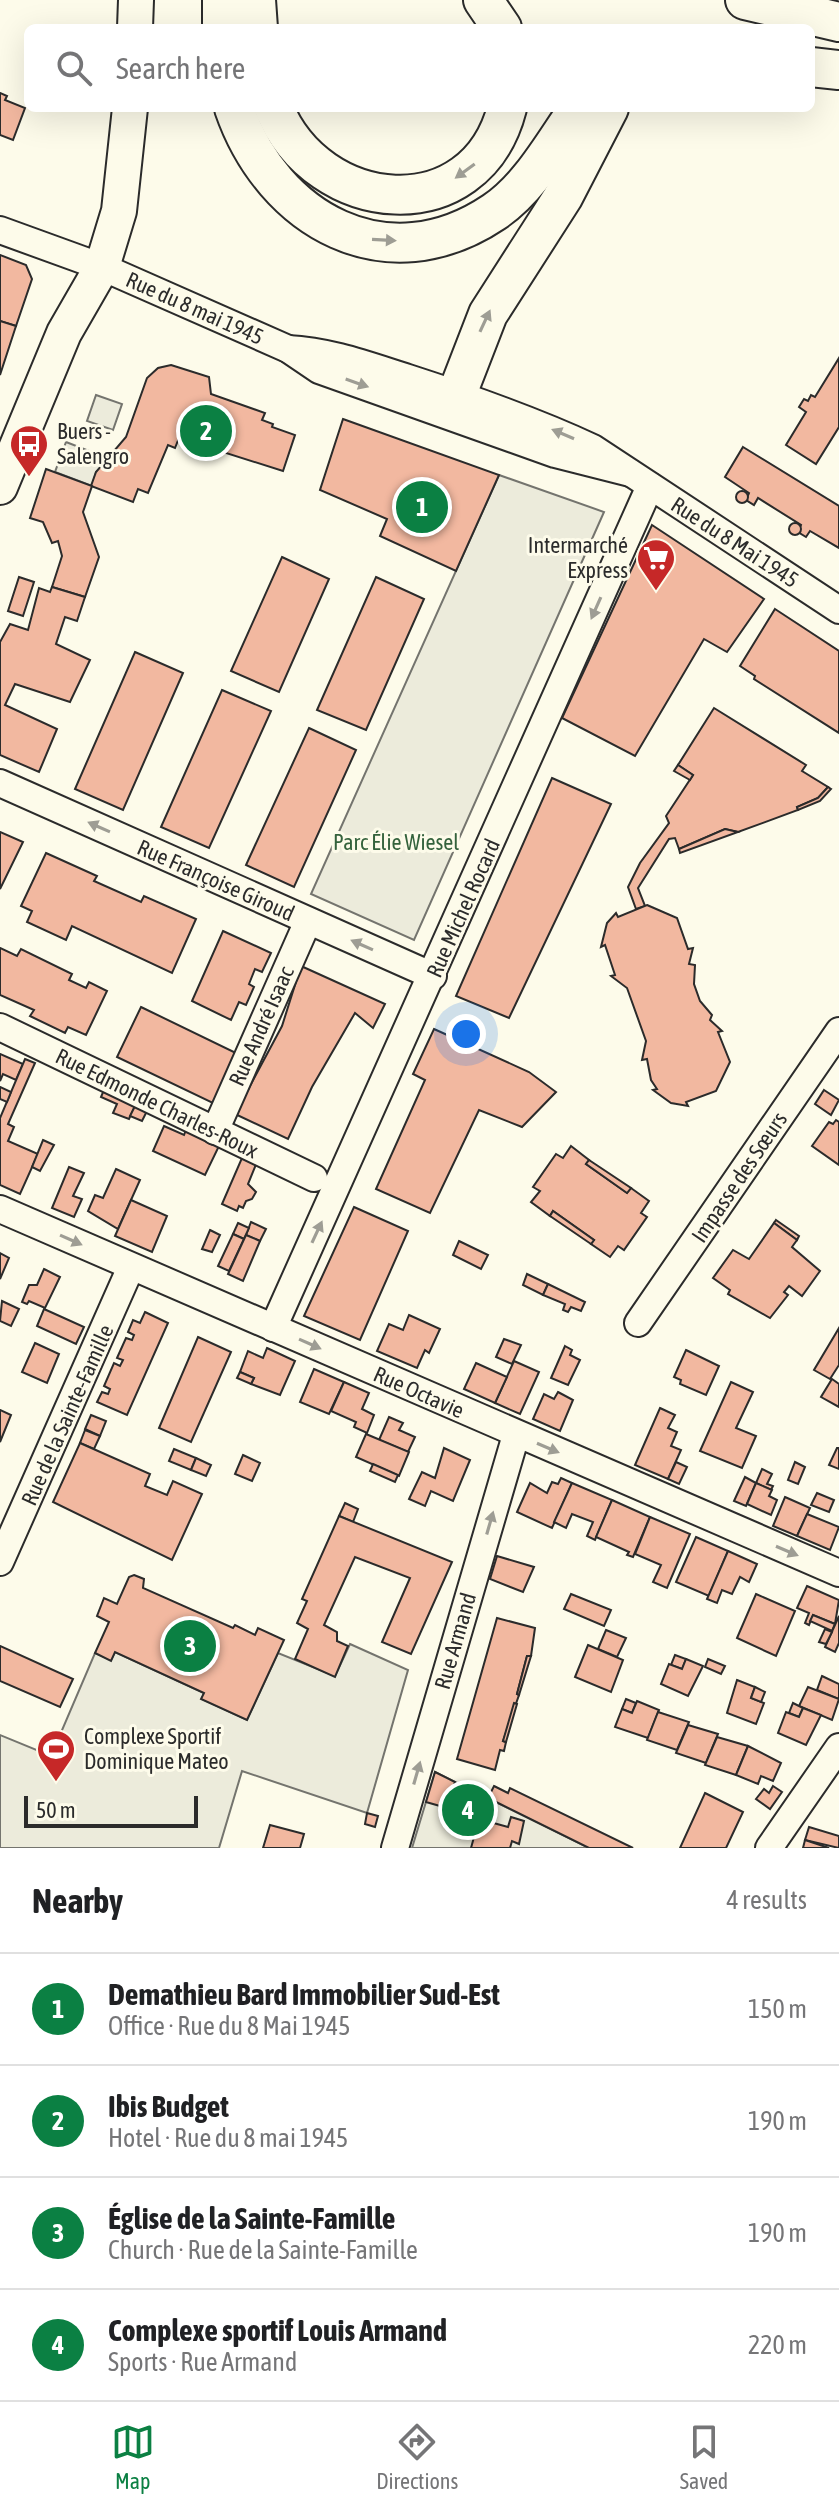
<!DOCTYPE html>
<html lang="en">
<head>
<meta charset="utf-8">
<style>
  :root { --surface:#fff; --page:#f6f6f6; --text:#202124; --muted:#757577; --line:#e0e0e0; --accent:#0b8043 }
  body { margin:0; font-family:"Asap Condensed",sans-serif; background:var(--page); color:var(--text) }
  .scale { position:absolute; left:24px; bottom:20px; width:174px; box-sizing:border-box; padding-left:8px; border:4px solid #2b2b2b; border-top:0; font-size:22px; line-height:28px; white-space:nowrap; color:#2b2b2b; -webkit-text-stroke:6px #fdfbea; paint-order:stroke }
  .you { position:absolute; left:466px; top:1034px; width:28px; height:28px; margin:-20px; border:6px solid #fff; border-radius:50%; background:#1a73e8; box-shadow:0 0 0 12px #1a73e833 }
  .badge { display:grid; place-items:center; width:52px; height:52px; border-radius:50%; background:var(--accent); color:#fff; font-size:26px; font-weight:700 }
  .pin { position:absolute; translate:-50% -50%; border:4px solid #fff; box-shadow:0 2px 8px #0006 }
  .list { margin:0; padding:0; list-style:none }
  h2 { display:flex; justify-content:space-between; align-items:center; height:104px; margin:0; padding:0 32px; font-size:34px }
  h2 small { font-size:26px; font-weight:400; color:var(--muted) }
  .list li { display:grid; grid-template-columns:52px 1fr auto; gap:24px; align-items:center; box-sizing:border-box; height:112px; padding:0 32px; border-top:2px solid var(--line) }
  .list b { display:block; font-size:30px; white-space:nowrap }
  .list p { margin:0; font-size:26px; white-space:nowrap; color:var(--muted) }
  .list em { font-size:26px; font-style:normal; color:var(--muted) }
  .icon { flex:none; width:44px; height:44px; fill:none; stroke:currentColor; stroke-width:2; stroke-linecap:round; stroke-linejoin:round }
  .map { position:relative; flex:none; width:839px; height:1848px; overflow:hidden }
  .search { position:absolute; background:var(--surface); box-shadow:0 8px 32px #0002; left:24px; right:24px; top:24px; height:88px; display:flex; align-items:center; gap:20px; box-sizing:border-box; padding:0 28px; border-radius:12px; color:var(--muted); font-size:30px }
  .sheet { height:552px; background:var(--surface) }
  nav { display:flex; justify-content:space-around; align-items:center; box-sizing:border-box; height:112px; border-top:2px solid var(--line); background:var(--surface); font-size:22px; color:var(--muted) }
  nav a { display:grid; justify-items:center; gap:4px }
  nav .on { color:var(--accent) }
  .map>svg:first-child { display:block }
  .green { fill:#ecebdb; stroke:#74746e; stroke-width:2 }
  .building { fill:#f2b8a0; stroke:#2b2b2b; stroke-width:2 }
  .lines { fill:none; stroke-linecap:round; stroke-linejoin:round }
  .minor-casing { stroke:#2b2b2b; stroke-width:30 }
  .major-casing { stroke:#2b2b2b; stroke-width:38 }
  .highway-casing { stroke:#2b2b2b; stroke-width:42 }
  .minor { stroke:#fdfbea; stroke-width:26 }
  .major { stroke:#fdfbea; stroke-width:34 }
  .highway { stroke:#fdfbea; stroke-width:38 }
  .oneway { fill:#9e9d94 }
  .labels { text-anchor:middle; stroke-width:6; stroke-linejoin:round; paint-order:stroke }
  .street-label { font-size:22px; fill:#2b2b2b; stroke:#fdfbea }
  .poi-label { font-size:22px; fill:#2b2b2b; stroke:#fdfbea; text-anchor:start }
  .park-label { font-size:22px; fill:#34623c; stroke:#fdfbea }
</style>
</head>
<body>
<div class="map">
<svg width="839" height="1848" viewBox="0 0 839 1848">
  <rect width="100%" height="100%" fill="#fdfbea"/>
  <!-- green -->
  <g class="green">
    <polygon points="96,395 122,404 113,430 87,421"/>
    <polygon points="66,442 110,459 96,472 92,486 55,472"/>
    <polygon points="499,475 604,512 414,940 311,894"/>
    <polygon points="350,1644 408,1670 367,1813 242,1771 219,1848 0,1848 0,1735 51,1756 95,1653 111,1660 115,1652 204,1693 202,1699 247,1720 278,1653 335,1676"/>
    <polygon points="435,1772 589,1848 412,1848"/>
  </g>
  <!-- building -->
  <g class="building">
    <polygon points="0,93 7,96 5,100 25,108 13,140 0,135"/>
    <polygon points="0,255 26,265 32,279 16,326 0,321"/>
    <polygon points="0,321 16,326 0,375"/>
    <polygon points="839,358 839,427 816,464 786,445 806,412 799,407 804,399 808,401 811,395 815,397"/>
    <polygon points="171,365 209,377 211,394 265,413 262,420 273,424 272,427 295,435 283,471 179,438 175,448 168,445 148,493 138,489 133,502 91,486 96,472 126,437 147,378 158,368"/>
    <polygon points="343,419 499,475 456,571 380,536 387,519 320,490"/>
    <polygon points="743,447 839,506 839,548 810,531 806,537 798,532 801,525 758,498 754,505 746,500 749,493 725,477"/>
    <polygon points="46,469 92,486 83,512 99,557 85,597 52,587 62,556 58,541 52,543 43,522 30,518"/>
    <circle cx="742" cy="497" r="6"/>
    <circle cx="795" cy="529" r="6"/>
    <polygon points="652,525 764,599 727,652 704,639 635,756 562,718"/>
    <polygon points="282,557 329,579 279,692 231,671"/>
    <polygon points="19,577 34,582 23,616 8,611"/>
    <polygon points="376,577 424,599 366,730 317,710"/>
    <polygon points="52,587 85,597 77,621 65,617 56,644 90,660 70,702 15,684 5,705 57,729 39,772 0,755 0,642 10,624 28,630 39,588 50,592"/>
    <polygon points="775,609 839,651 839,733 754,679 755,676 740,666"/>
    <polygon points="135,652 183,673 123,810 75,789"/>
    <polygon points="222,690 271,711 209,848 161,827"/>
    <polygon points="714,708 806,765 802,771 828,787 818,798 797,807 798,810 738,832 725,829 679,849 675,838 669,839 638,888 645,906 636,909 628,887 640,863 669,823 666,816 693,775 678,765"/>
    <polygon points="309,728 356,750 294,887 246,865"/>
    <polygon points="678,765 693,775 690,780 674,771"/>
    <polygon points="552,778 611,804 509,1018 456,996"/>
    <polygon points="828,787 831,789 820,801 798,810 797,807 818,798"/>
    <polygon points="725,829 738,832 680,853 679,849"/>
    <polygon points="0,832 23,842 0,889"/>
    <polygon points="46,853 97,876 94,881 141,902 144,896 196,919 172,973 72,926 66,940 27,922 32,911 21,906"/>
    <polygon points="647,905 677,918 688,949 693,948 689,964 695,965 694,984 700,1001 712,1015 710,1020 722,1031 718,1032 730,1062 716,1091 686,1102 688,1106 671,1103 653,1090 657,1089 651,1080 647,1059 642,1060 646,1041 627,988 611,976 615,975 605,945 601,947 607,923 616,913 618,917"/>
    <polygon points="223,931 271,953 262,972 255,969 249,984 254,987 246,1005 239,1002 231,1020 192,1001"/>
    <polygon points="0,948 17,956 21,949 72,974 69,980 86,988 89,982 107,991 86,1035 68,1027 65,1033 30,1016 34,1010 0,995"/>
    <polygon points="301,966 385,1004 373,1028 355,1013 312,1087 288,1139 235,1114 282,1026"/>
    <polygon points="141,1007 238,1054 217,1105 117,1057"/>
    <polygon points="434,1029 529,1072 556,1092 522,1127 479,1110 430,1213 376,1189 425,1080 413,1074"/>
    <polygon points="0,1054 23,1064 16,1080 3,1074 0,1081"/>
    <polygon points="25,1059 35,1063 8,1124 14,1127 8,1141 38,1154 20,1194 0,1185 0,1118"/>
    <polygon points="106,1085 138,1100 129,1119 113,1113 117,1104 101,1097"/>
    <polygon points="0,1087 11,1092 7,1102 0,1099"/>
    <polygon points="824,1090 839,1100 831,1115 815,1104"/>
    <polygon points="138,1100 150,1105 142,1121 130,1116"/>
    <polygon points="836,1120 839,1122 839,1165 812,1146 829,1122 833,1124"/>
    <polygon points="164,1126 184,1135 186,1130 219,1146 205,1175 153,1151"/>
    <polygon points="43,1140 54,1145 40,1171 32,1167"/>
    <polygon points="571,1146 589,1160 586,1164 627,1193 631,1188 649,1201 641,1213 647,1217 624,1250 618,1246 610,1257 591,1244 594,1240 553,1211 550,1216 531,1202 540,1191 533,1187 556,1154 563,1158"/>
    <polygon points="245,1151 259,1157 248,1184 256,1192 252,1199 246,1201 243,1208 239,1206 237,1211 222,1204"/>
    <polygon points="589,1160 631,1188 627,1193 586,1164"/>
    <polygon points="69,1167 84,1173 73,1196 82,1199 74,1217 52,1208"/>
    <polygon points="116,1169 140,1180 118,1229 88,1211 95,1195 103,1198"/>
    <polygon points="131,1200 167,1216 152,1252 115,1236"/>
    <polygon points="354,1207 408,1231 360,1340 304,1316"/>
    <polygon points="553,1211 594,1240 591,1244 550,1216"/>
    <polygon points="776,1220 799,1236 797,1240 774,1223"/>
    <polygon points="251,1222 266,1229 260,1241 246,1235"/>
    <polygon points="238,1223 249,1228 244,1239 233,1234"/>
    <polygon points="774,1223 797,1240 792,1247 820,1271 802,1296 789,1286 784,1292 788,1295 770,1318 728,1294 730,1290 713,1278 733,1250 749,1259"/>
    <polygon points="210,1230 220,1235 212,1252 202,1249"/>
    <polygon points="233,1234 244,1239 229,1271 218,1266"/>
    <polygon points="246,1235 260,1241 243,1281 228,1274"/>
    <polygon points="459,1241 488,1255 481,1269 453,1255"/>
    <polygon points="0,1253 9,1258 0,1279"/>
    <polygon points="44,1269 60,1277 45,1308 29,1301 27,1304 22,1302 29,1285 37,1285"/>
    <polygon points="527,1274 548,1284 543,1295 523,1285"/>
    <polygon points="548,1284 585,1302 581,1311 571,1307 568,1312 563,1310 565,1304 543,1295"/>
    <polygon points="2,1301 19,1309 11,1326 0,1321"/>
    <polygon points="44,1309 84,1327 76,1344 37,1326"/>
    <polygon points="145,1312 168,1323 127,1415 97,1402 102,1392 108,1394 110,1389 104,1386 114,1363 120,1366 123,1360 117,1358 126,1338 132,1340 134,1335 128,1332 133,1320 140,1323"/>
    <polygon points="409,1315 440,1329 429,1353 425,1350 417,1368 377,1351 389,1324 403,1330"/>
    <polygon points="839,1328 839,1365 830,1379 814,1370"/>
    <polygon points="198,1337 231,1352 191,1442 159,1428"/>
    <polygon points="504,1339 521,1345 512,1364 496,1357"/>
    <polygon points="35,1343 59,1354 47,1383 22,1372"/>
    <polygon points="565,1346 572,1350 570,1355 580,1360 568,1385 551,1378"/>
    <polygon points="267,1348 295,1361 280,1395 251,1384 254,1378 240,1372 248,1351 263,1358"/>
    <polygon points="686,1350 719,1366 706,1395 680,1384 681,1380 674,1377"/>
    <polygon points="514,1361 539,1372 520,1414 495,1403"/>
    <polygon points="476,1363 507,1377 495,1403 464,1389"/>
    <polygon points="314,1369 344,1382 329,1414 300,1402"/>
    <polygon points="240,1372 254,1378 251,1384 237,1378"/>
    <polygon points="832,1379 839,1384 839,1407 821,1397"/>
    <polygon points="344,1382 369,1393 362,1409 374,1415 367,1433 354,1427 356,1422 331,1411"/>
    <polygon points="731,1382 753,1392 736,1428 756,1436 742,1468 700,1451"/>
    <polygon points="558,1392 573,1400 560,1431 533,1419 544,1394 554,1399"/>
    <polygon points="660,1408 675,1415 668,1428 677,1432 671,1446 681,1450 668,1479 635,1465"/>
    <polygon points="0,1410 11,1415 0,1442"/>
    <polygon points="91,1415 106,1421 100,1436 85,1429"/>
    <polygon points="389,1417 403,1423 399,1430 415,1437 408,1452 379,1440"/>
    <polygon points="85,1430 100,1436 94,1449 80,1443"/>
    <polygon points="366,1434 409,1452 399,1476 356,1457"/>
    <polygon points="80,1443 150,1474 145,1486 167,1495 173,1481 202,1494 172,1560 53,1502"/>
    <polygon points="444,1448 470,1460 453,1501 431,1491 425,1506 409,1499 422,1472 435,1478"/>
    <polygon points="837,1448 839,1448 839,1469 829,1465"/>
    <polygon points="174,1449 196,1458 191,1470 169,1461"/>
    <polygon points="243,1455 260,1463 252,1481 235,1474"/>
    <polygon points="196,1458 211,1465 206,1476 191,1470"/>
    <polygon points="676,1462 687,1467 679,1484 668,1479"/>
    <polygon points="795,1462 805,1467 798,1484 788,1480"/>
    <polygon points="373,1464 398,1475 395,1482 370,1471"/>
    <polygon points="762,1469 772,1474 767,1484 773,1486 771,1490 756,1483"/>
    <polygon points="745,1477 756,1483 746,1506 734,1501"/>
    <polygon points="561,1478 572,1483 552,1528 517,1512 530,1483 547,1493 552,1482 558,1484"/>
    <polygon points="572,1483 612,1500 595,1540 587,1536 593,1522 572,1514 566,1528 554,1522"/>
    <polygon points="756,1483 772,1490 769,1496 777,1500 771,1515 747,1504"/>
    <polygon points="817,1493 834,1500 829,1512 811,1505"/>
    <polygon points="785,1497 810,1508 797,1536 773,1526"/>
    <polygon points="612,1500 650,1517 633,1557 627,1555 629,1552 596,1537"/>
    <polygon points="345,1503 358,1509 353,1522 339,1516"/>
    <polygon points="807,1514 839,1527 830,1550 797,1536"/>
    <polygon points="339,1516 452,1562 411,1654 382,1642 410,1578 355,1557 324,1625 337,1632 337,1641 348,1646 335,1677 295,1659 308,1629 297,1623 307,1601 302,1599"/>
    <polygon points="650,1517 690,1534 667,1588 653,1582 661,1565 635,1554"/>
    <polygon points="696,1537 728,1551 709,1596 676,1582"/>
    <polygon points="728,1551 757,1564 749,1582 740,1577 732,1594 722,1590 717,1603 707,1599"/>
    <polygon points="497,1556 534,1567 523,1592 490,1579"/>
    <polygon points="134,1575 144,1579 143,1588 233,1628 235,1625 255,1635 258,1628 284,1640 247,1720 201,1699 204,1693 115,1652 111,1661 95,1653 109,1622 97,1616 104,1598 117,1604 129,1577"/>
    <polygon points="807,1586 839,1600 835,1624 813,1615 809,1625 805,1623 809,1613 797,1608"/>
    <polygon points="571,1594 611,1610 604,1626 564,1609"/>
    <polygon points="756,1594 795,1611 776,1656 737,1638"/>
    <polygon points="813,1615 835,1624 832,1631 810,1621"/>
    <polygon points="839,1616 839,1643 835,1652 825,1647"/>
    <polygon points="497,1618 535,1628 531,1656 527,1656 517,1694 519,1695 503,1741 506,1742 504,1751 500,1750 495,1770 457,1759"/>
    <polygon points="825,1629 832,1632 826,1644 819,1642"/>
    <polygon points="606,1630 626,1638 617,1657 598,1649"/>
    <polygon points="588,1645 623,1660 611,1692 575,1677"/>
    <polygon points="0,1646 73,1679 60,1707 0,1681"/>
    <polygon points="675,1655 686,1659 682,1669 671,1665"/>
    <polygon points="527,1656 531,1656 519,1695 517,1694"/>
    <polygon points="686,1659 703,1666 688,1696 661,1684 669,1664 682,1669"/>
    <polygon points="708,1659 725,1666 721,1674 705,1667"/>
    <polygon points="822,1676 839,1684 839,1699 817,1690"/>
    <polygon points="737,1680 755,1687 751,1698 764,1703 756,1724 727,1713"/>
    <polygon points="755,1687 765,1692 761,1702 751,1698"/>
    <polygon points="808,1687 839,1699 832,1720 799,1706"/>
    <polygon points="626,1699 636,1703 632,1713 622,1709"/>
    <polygon points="637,1701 659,1710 648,1738 615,1727 622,1709 632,1713"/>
    <polygon points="514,1703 517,1704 506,1742 503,1741"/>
    <polygon points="793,1703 803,1708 799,1717 789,1713"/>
    <polygon points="803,1708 821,1715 806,1745 778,1733 786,1712 799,1717"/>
    <polygon points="658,1712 689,1722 677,1750 647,1740"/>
    <polygon points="688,1725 718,1734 706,1763 676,1753"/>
    <polygon points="717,1737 748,1746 736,1775 705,1765"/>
    <polygon points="748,1746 781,1763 773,1781 761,1776 758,1784 736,1775"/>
    <polygon points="435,1772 455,1782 447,1808 426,1802"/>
    <polygon points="494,1786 508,1793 510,1788 633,1848 589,1848 488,1798"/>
    <polygon points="773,1786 782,1792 770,1809 756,1799 764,1789 769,1793"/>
    <polygon points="705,1793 743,1812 726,1848 680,1848"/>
    <polygon points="367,1813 378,1816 375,1827 365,1824"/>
    <polygon points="511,1817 524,1821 519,1844 512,1841 510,1848 471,1848 479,1819 508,1827"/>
    <polygon points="270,1825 304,1834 300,1848 263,1848"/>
    <polygon points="809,1827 839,1836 839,1848 805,1840"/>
    <polygon points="805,1840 829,1848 803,1848"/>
  </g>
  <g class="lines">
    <defs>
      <g id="minor">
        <polyline points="0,230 102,267 288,349 319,370 555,454 630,473"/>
        <path d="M288,349c42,2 79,16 120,29 62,20 125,42 185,70l246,162"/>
        <polyline points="0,783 433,976"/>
        <polyline points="0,1027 314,1178"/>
        <polyline points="215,1131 308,921"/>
        <polyline points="0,1209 839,1573"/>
        <polyline points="638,1323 839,1031"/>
        <polyline points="273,1328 650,486"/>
        <polyline points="0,1562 131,1267"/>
        <polyline points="395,1848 516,1435"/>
        <polyline points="769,1848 839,1747"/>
      </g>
      <g id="major">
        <polyline points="135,28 136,0"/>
        <polyline points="0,487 64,333 102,267 119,211 130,108"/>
      </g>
      <g id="highway">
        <polyline points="256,0 258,28"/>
        <polyline points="483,0 502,28"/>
        <polyline points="745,0 839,22"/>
        <polyline points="222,28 222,0"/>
        <polyline points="811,67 839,70"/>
        <path d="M234,108c39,113 153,176 260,104 37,-25 60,-69 85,-104"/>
        <path d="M274,108c44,108 201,123 233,0"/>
        <polyline points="457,394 488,314 563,197 609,108"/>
      </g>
    </defs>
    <!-- minor casing -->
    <use href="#minor" class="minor-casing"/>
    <!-- major casing -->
    <use href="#major" class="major-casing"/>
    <!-- highway casing -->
    <use href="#highway" class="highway-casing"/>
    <!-- minor -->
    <use href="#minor" class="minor"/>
    <!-- major -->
    <use href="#major" class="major"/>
    <!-- highway -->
    <use href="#highway" class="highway"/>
  </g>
  <!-- one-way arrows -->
  <defs><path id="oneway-solid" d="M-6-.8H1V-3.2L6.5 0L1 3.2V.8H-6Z" transform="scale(2)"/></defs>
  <g class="oneway">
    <use href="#oneway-solid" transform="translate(465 171) rotate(144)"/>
    <use href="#oneway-solid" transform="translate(384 240) rotate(3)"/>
    <use href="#oneway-solid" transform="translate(485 321) rotate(-65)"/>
    <use href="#oneway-solid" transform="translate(357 383) rotate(19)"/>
    <use href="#oneway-solid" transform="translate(563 434) rotate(-157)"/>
    <use href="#oneway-solid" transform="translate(596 608) rotate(114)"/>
    <use href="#oneway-solid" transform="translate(99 827) rotate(-156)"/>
    <use href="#oneway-solid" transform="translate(362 945) rotate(-156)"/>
    <use href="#oneway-solid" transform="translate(317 1232) rotate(-65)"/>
    <use href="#oneway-solid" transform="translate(71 1240) rotate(24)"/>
    <use href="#oneway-solid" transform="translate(310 1344) rotate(24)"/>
    <use href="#oneway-solid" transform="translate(548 1448) rotate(23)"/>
    <use href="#oneway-solid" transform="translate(490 1523) rotate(-74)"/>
    <use href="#oneway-solid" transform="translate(787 1551) rotate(23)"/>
    <use href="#oneway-solid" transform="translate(417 1773) rotate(-74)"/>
  </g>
  <!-- icons -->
  <defs>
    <symbol id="bus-pin" viewBox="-11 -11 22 30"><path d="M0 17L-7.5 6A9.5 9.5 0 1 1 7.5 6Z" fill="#c62828" stroke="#fdfbea"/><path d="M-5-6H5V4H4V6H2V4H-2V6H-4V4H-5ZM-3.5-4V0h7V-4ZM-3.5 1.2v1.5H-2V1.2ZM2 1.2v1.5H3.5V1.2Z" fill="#fff"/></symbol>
    <symbol id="supermarket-pin" viewBox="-11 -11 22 30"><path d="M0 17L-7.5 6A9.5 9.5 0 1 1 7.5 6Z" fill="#c62828" stroke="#fdfbea"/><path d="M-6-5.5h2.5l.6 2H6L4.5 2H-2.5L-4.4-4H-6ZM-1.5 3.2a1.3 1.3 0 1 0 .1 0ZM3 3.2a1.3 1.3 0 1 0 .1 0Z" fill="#fff"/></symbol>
    <symbol id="stadium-pin" viewBox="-11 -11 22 30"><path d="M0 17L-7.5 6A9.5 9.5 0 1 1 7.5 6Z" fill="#c62828" stroke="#fdfbea"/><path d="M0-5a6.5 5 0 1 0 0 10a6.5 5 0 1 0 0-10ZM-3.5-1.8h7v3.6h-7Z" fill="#fff"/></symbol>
  </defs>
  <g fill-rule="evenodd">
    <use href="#bus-pin" x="7" y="422" width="44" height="60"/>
    <use href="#supermarket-pin" x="634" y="536" width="44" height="60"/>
    <use href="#stadium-pin" x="34" y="1727" width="44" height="60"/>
  </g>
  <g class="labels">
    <!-- street labels -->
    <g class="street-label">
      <text transform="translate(195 308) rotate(24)" y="8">Rue du 8 mai 1945</text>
      <text transform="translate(735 542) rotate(33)" y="8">Rue du 8 Mai 1945</text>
      <text transform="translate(216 880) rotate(24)" y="8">Rue Françoise Giroud</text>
      <text transform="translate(463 908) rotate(-66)" y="8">Rue Michel Rocard</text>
      <text transform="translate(261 1026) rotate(-66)" y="8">Rue André Isaac</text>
      <text transform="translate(157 1103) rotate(26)" y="8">Rue Edmonde Charles-Roux</text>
      <text transform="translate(739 1177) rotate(-56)" y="8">Impasse des Sœurs</text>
      <text transform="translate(419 1392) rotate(24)" y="8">Rue Octavie</text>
      <text transform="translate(67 1415) rotate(-66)" y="8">Rue de la Sainte-Famille</text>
      <text transform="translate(455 1641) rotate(-74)" y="8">Rue Armand</text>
    </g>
    <!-- poi labels -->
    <g class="poi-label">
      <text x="57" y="439">Buers -<tspan x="57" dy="25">Salengro</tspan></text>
      <text x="628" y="553" text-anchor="end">Intermarché<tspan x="628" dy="25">Express</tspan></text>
      <text x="84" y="1744">Complexe Sportif<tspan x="84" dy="25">Dominique Mateo</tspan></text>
    </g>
    <!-- park labels -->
    <g class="park-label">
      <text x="396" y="850">Parc Élie Wiesel</text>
    </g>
  </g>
</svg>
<div class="scale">50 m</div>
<div class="you"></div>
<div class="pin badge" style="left:422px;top:507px">1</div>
<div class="pin badge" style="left:206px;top:431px">2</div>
<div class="pin badge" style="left:190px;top:1646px">3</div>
<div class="pin badge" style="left:468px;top:1810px">4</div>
<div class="search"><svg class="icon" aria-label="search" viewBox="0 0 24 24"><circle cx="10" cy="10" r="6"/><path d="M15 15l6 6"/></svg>Search here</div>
</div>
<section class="sheet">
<h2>Nearby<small>4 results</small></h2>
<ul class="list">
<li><span class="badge">1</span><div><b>Demathieu Bard Immobilier Sud-Est</b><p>Office · Rue du 8 Mai 1945</p></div><em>150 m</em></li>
<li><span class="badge">2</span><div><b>Ibis Budget</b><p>Hotel · Rue du 8 mai 1945</p></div><em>190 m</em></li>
<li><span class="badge">3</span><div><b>Église de la Sainte-Famille</b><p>Church · Rue de la Sainte-Famille</p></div><em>190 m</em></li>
<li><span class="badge">4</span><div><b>Complexe sportif Louis Armand</b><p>Sports · Rue Armand</p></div><em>220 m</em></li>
</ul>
</section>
<nav>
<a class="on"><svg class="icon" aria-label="map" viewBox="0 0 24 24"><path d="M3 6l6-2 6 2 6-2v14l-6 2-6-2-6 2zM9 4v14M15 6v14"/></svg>Map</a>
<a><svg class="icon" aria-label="directions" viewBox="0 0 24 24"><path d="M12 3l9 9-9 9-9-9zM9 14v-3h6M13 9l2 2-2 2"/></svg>Directions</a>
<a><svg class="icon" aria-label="saved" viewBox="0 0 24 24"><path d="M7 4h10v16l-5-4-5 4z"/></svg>Saved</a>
</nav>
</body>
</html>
